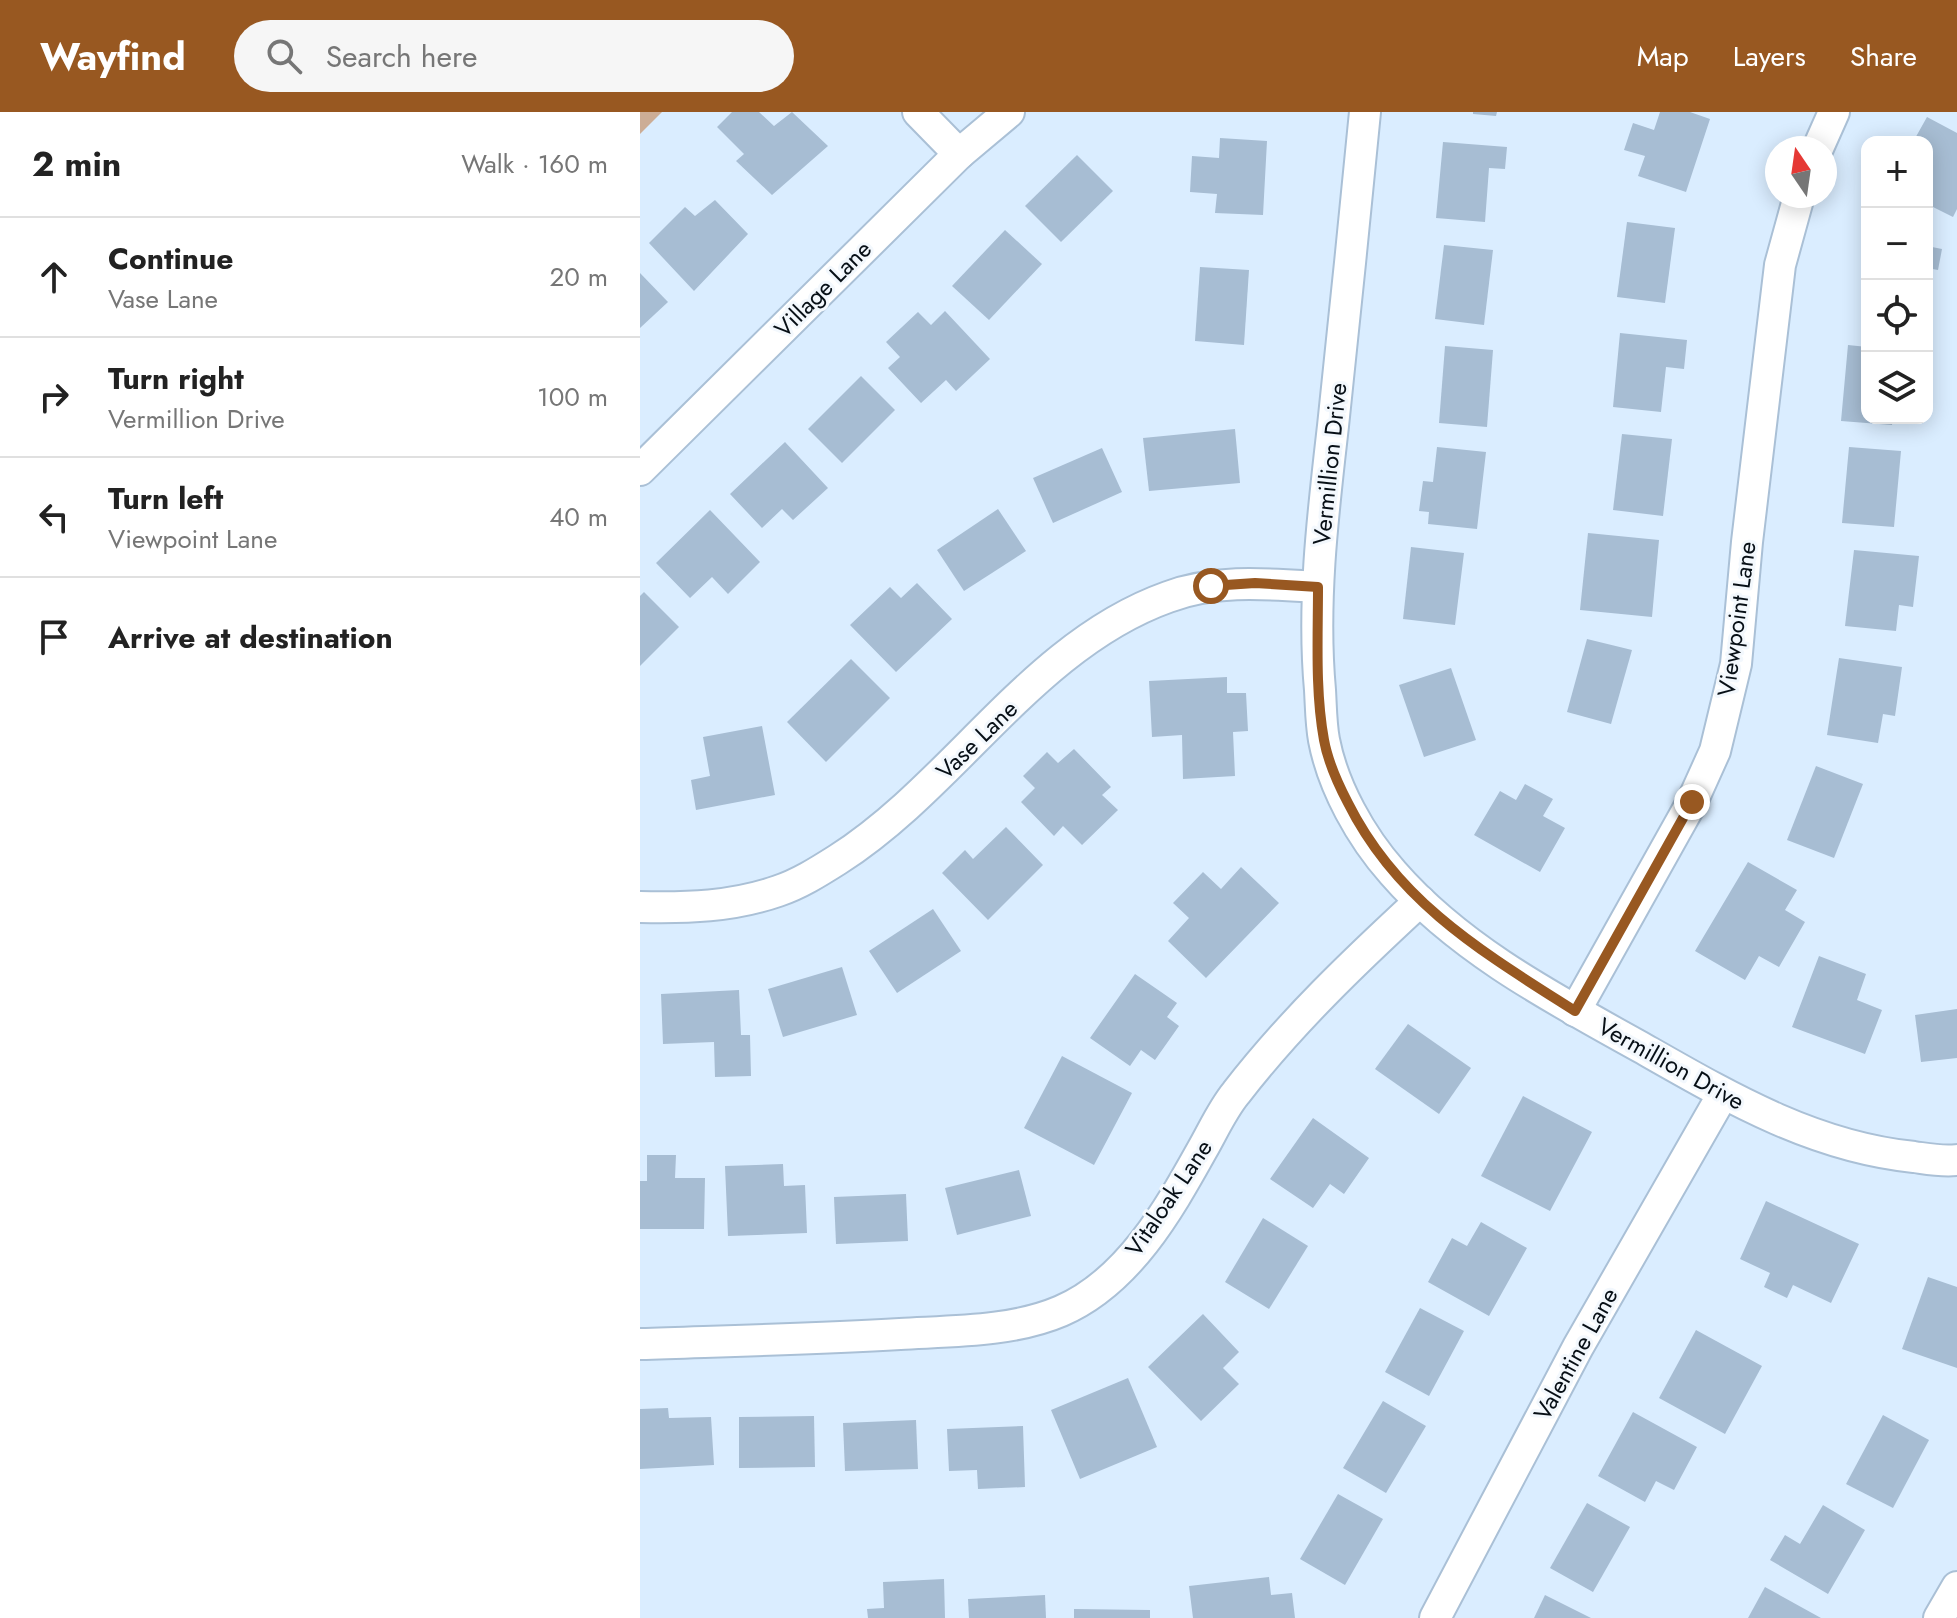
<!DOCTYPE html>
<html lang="en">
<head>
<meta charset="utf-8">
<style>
  :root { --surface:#fff; --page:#f6f6f6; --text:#222; --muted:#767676; --line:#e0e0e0; --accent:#985821 }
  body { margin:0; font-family:Jost,sans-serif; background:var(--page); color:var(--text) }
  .controls { position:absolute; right:24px; top:24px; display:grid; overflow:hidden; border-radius:16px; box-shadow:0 4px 20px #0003 }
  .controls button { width:72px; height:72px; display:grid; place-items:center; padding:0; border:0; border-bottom:2px solid var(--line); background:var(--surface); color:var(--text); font:40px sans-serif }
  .compass { position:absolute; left:1125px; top:24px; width:72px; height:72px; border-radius:50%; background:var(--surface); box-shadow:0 4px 20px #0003; rotate:347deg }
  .stop { position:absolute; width:24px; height:24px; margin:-18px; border:6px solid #985821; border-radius:50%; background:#fff }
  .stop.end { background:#985821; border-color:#fff; box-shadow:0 2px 8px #0008 }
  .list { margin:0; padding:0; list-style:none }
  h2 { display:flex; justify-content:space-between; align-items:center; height:104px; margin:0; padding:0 32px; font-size:34px }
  h2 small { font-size:26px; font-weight:400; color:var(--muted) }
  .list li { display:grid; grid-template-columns:52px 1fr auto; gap:24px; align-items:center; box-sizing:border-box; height:120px; padding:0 32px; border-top:2px solid var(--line) }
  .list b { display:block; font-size:30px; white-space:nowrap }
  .list p { margin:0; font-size:26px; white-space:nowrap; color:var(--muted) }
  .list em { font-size:26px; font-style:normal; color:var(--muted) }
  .icon { flex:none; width:44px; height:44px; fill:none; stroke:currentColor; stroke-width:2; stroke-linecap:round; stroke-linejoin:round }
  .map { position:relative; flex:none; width:1317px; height:1506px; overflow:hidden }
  header { display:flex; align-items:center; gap:48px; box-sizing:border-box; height:112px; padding:0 40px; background:var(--accent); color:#fff }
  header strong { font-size:38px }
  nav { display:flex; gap:44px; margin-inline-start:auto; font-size:28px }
  .search { width:560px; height:72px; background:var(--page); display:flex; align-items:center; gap:20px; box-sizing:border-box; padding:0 28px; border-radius:44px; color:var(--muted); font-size:30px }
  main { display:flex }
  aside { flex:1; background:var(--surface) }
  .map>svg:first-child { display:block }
  .forest { fill:#ccad96 }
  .building { fill:#a7bdd3 }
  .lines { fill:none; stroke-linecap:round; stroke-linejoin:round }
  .minor-casing { stroke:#aac0d6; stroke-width:34 }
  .minor { stroke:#fff; stroke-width:30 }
  .route { stroke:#985821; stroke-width:10 }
  .labels { text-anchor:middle; stroke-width:6; stroke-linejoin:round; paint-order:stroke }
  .street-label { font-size:24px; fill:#070f16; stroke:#f3f8fd }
</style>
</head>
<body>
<header>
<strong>Wayfind</strong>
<div class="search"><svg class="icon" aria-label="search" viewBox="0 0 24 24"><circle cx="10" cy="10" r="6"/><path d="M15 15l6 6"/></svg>Search here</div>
<nav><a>Map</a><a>Layers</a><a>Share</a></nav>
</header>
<main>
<aside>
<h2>2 min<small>Walk · 160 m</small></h2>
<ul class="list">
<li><svg class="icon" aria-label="ahead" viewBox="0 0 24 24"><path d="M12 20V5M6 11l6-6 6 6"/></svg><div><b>Continue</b><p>Vase Lane</p></div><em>20 m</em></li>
<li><svg class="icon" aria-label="right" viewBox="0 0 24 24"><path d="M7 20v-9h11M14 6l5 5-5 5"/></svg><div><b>Turn right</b><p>Vermillion Drive</p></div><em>100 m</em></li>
<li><svg class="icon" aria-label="left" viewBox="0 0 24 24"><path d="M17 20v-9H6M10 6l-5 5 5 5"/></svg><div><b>Turn left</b><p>Viewpoint Lane</p></div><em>40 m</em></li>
<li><svg class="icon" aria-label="arrive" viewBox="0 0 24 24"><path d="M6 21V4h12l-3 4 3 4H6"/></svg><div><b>Arrive at destination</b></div></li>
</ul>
</aside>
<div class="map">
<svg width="1317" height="1506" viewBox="0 0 1317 1506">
  <rect width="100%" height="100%" fill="#daedff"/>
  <!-- forest -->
  <polygon class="forest" points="0,0 22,0 0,22"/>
  <!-- building -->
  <g class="building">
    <polygon points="92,0 119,0 134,14 152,0 188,34 132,83 96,49 104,42 77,15"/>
    <polygon points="833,0 857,0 856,4 833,2"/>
    <polygon points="1020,0 1050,0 1070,7 1046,80 998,64 1005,44 984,38 993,11 1014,18"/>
    <polygon points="1287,5 1317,21 1317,97 1313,105 1287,92 1287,30 1273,30"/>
    <polygon points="580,26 627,29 623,103 575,101 577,82 550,80 552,44 579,46"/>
    <polygon points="803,30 867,35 865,57 849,56 845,110 796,106"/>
    <polygon points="437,43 473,79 421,130 385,94"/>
    <polygon points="75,88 108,122 54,179 9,131 45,95 55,104"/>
    <polygon points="987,110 1035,116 1025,191 977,185"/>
    <polygon points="365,118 402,152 349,208 312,174"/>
    <polygon points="804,133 853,138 844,213 795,207"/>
    <polygon points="1287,134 1302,137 1298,158 1287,156"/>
    <polygon points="560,155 609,158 604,233 555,229"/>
    <polygon points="0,161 28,190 0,216"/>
    <polygon points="1226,178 1227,179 1227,199 1222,198"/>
    <polygon points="305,199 350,247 316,279 306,268 281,291 248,256 260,245 246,230 278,200 291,213"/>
    <polygon points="980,221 1047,228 1044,257 1026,255 1021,300 973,295"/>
    <polygon points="1208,233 1227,235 1227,306 1253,306 1252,313 1201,309"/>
    <polygon points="805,234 853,238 847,315 799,311"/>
    <polygon points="221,264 255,298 202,351 168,317"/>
    <polygon points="595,317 600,371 509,379 503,326"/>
    <polygon points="982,322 1032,327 1023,404 973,398"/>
    <polygon points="145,330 188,376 153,408 142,397 122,416 90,382"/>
    <polygon points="797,335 846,340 837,417 788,412 789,400 779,399 783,369 793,370"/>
    <polygon points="1209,335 1261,339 1254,415 1202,411"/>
    <polygon points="462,336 482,380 413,411 393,366"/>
    <polygon points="358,397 386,439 324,479 297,438"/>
    <polygon points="70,398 120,450 88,482 72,465 50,486 16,451"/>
    <polygon points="948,421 1019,428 1012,505 940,498"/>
    <polygon points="771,435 824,441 815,513 763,507"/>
    <polygon points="1214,438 1279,444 1273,495 1259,493 1256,519 1205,514"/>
    <polygon points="277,471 312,507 256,560 210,513 250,475 261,486"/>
    <polygon points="4,480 39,515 0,554 0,484"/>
    <polygon points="947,527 992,538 971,612 927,600"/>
    <polygon points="1199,546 1262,555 1255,604 1243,602 1238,631 1187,623"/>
    <polygon points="211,547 250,586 186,650 147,610"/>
    <polygon points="811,556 836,628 784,645 759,573"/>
    <polygon points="587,565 587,581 606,581 608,619 593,620 595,664 543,667 542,623 512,625 509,569"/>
    <polygon points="122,614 135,683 56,698 51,668 70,664 63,625"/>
    <polygon points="434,637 471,675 462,683 478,698 442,733 423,714 414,724 381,690 395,676 383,664 407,640 418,651"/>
    <polygon points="1176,654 1223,672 1194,746 1147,728"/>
    <polygon points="885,672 913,687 903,704 925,716 900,760 834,723 860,679 876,688"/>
    <polygon points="366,715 403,753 348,808 302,761 325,738 333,747"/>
    <polygon points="1108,750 1157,778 1145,798 1165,810 1139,855 1119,844 1105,868 1055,839"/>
    <polygon points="601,755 639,791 566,866 528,829 549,806 533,791 563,760 581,777"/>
    <polygon points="293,797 321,839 257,881 229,839"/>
    <polygon points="1179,844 1226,862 1217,888 1242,898 1225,942 1152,915"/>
    <polygon points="202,855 217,903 143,925 128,877"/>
    <polygon points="495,862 537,891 527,905 539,914 515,948 501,938 490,954 450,926"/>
    <polygon points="99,878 101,923 110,923 111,964 75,965 74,930 23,932 21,882"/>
    <polygon points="1317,897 1317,946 1281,950 1275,903"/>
    <polygon points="768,912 831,956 799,1002 735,957"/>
    <polygon points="422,944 492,981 454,1053 384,1016"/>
    <polygon points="883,984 952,1020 910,1099 841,1064"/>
    <polygon points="673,1006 729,1046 704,1082 690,1072 673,1096 630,1067"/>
    <polygon points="7,1043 36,1043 35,1066 65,1066 64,1117 0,1117 0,1069 7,1069"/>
    <polygon points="143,1052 144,1074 165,1073 167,1121 88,1124 85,1054"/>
    <polygon points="379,1058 391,1104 317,1123 305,1076"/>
    <polygon points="266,1082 268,1129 196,1132 194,1085"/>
    <polygon points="1126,1089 1219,1132 1191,1191 1153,1173 1147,1186 1124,1175 1130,1161 1100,1147"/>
    <polygon points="623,1106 668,1134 629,1197 585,1170"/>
    <polygon points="841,1110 887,1136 849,1204 788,1170 812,1126 827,1134"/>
    <polygon points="1288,1165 1317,1175 1317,1256 1262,1237"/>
    <polygon points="780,1196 824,1219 789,1284 745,1260"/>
    <polygon points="563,1202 599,1240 583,1256 599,1272 561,1309 508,1255"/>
    <polygon points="1056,1218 1122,1254 1085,1322 1019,1286"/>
    <polygon points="488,1266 517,1335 440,1367 411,1298"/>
    <polygon points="743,1289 786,1314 746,1381 703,1356"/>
    <polygon points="28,1296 29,1306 71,1305 74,1353 0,1357 0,1297"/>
    <polygon points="993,1300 1057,1335 1034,1378 1016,1369 1005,1390 958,1364"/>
    <polygon points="1243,1303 1289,1328 1253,1396 1206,1372"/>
    <polygon points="174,1304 175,1355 99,1356 99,1305"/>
    <polygon points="276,1308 278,1357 205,1359 203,1311"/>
    <polygon points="383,1314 385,1375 338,1377 337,1358 309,1359 307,1317"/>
    <polygon points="698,1382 743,1407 705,1473 660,1447"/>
    <polygon points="947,1391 990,1415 953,1480 910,1456"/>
    <polygon points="1183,1393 1225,1418 1188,1482 1130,1448 1145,1423 1160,1432"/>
    <polygon points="629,1465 631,1483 652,1481 655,1506 553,1506 549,1474"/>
    <polygon points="304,1467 305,1506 228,1506 227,1497 244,1496 243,1470"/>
    <polygon points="1125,1475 1181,1506 1108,1506"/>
    <polygon points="405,1483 406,1506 329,1506 328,1487"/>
    <polygon points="905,1483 951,1506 894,1506"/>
    <polygon points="434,1497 510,1498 510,1506 434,1506"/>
  </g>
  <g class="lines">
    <defs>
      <g id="minor">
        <polyline points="278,0 319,42"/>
        <path d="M725,0c-10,105 -21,209 -32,314 -10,87 -21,177 -13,264 1,17 1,34 4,50 9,47 37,97 69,133 67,77 163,127 251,176 86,49 170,98 270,108 14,2 29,5 43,3"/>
        <polyline points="1178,36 1194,0"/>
        <polyline points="0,358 319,42 369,0"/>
        <path d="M0,795c47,1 92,0 138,-16 21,-7 40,-19 59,-31 118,-75 196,-215 331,-263 48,-18 100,-13 150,-10"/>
        <polyline points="935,899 1052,690 1075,639 1096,552 1107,430 1140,153 1159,84"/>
        <path d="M0,1232c87,-3 173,-5 260,-10 52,-3 112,-2 161,-23 67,-29 107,-100 141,-161 11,-19 20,-40 34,-57 55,-71 118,-131 184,-192"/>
        <polyline points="795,1506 938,1235 1083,982"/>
        <polyline points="1299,1506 1317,1475"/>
      </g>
    </defs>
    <!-- minor casing -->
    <use href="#minor" class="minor-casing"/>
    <!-- minor -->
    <use href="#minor" class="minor"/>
  </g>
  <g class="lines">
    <!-- route -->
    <path class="route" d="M571,474l44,-3 63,4c0,50 -3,104 6,153 4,22 14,44 24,63 50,100 136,150 227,208l117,-209"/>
  </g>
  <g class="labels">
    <!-- street labels -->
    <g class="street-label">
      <text transform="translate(183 177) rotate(-45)" y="8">Village Lane</text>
      <text transform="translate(690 352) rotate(-84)" y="8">Vermillion Drive</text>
      <text transform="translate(1097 507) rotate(-82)" y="8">Viewpoint Lane</text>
      <text transform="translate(337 628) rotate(-44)" y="8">Vase Lane</text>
      <text transform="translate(1031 952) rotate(29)" y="8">Vermillion Drive</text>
      <text transform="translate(529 1086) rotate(-56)" y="8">Vitaloak Lane</text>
      <text transform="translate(936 1242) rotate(-61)" y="8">Valentine Lane</text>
    </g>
  </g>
</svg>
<div class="controls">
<button>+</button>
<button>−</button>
<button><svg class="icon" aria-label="locate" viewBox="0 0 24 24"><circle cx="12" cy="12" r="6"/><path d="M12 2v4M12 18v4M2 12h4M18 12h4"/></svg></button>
<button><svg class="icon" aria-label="layers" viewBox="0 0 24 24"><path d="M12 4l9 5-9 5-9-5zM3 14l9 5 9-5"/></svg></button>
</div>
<svg class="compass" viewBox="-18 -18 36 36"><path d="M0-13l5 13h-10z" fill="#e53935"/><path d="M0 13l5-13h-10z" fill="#767676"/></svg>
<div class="stop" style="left:571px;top:474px"></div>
<div class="stop end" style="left:1052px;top:690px"></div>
</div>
</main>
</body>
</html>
